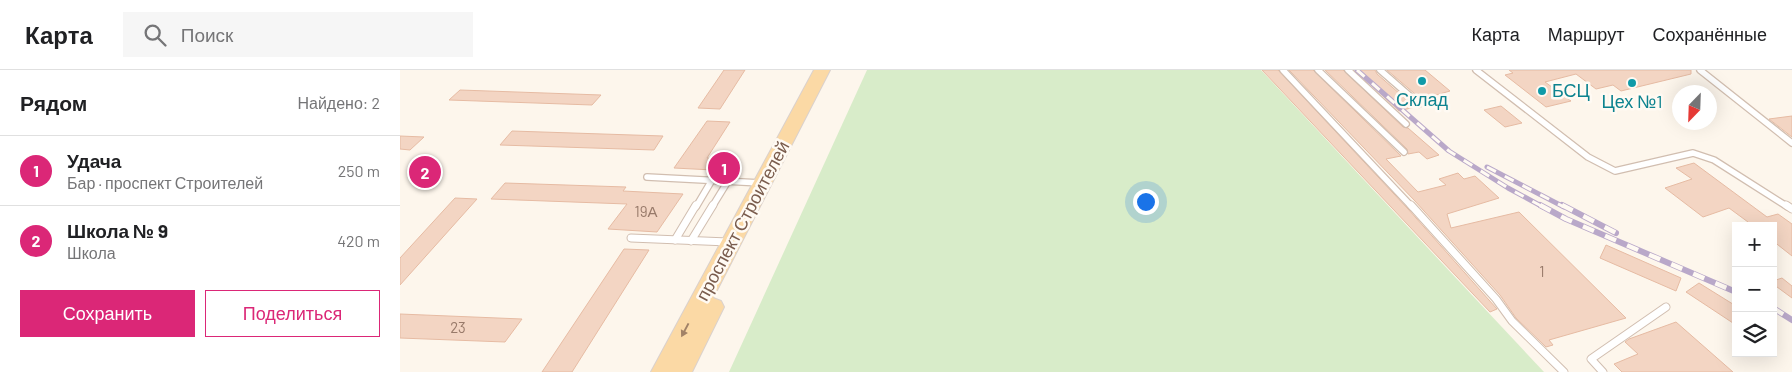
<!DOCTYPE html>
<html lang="ru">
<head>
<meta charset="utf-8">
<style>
  :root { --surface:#fff; --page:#f6f6f6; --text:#202124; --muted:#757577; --line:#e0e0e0; --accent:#db2777 }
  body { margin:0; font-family:Barlow,sans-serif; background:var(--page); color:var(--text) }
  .controls { position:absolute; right:15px; bottom:15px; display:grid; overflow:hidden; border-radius:0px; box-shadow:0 5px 20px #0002 }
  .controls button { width:45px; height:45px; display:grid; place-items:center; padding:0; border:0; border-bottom:1px solid var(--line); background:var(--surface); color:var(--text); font:25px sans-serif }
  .compass { position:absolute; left:1272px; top:15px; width:45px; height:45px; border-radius:50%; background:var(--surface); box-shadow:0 5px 20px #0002; rotate:203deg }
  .you { position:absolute; left:745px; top:131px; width:18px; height:18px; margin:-12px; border:4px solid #fff; border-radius:50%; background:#1a73e8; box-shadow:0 0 0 8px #1a73e833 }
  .badge { display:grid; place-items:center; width:32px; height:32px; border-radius:50%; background:var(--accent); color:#fff; font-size:16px; font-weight:700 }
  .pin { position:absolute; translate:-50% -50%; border:2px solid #fff; box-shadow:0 1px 5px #0006 }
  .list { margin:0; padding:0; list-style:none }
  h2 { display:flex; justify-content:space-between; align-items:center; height:65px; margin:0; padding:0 20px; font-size:21px }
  h2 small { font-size:16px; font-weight:400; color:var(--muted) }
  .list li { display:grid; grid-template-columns:32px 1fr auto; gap:15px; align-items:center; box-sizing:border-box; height:70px; padding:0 20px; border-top:1px solid var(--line) }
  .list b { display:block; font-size:19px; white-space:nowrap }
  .list p { margin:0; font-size:16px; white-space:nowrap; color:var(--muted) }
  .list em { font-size:16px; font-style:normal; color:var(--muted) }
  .actions { display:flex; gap:10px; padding:15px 20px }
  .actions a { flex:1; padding:11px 0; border:1px solid var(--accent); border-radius:0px; text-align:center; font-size:18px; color:var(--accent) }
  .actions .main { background:var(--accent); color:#fff }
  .icon { flex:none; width:28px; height:28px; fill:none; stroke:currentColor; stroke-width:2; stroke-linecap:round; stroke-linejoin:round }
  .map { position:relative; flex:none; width:1392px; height:302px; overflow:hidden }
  header { display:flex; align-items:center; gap:30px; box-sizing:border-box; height:70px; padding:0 25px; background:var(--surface); border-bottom:1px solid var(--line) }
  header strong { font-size:24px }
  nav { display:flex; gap:28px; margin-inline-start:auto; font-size:18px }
  .search { width:350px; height:45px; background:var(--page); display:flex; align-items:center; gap:12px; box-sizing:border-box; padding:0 18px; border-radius:0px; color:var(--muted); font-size:19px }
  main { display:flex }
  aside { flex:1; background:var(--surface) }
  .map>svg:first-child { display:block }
  .green { fill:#d8ecc9 }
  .building { fill:#f3d5c3; stroke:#e6bba3 }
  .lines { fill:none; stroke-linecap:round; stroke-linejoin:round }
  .service-far1-casing { stroke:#d1beb0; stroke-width:8 }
  .service-casing { stroke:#d1beb0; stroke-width:9 }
  .primary-casing { stroke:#dad1cd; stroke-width:2 }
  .service-far1 { stroke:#fff; stroke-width:5.5 }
  .service { stroke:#fff; stroke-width:7 }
  .primary { fill:#fbd9a5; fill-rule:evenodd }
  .rail-far1-casing { stroke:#b9a8c9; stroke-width:5 }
  .rail-casing { stroke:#b9a8c9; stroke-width:6 }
  .rail-far1 { stroke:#fffaf3; stroke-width:3; stroke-dasharray:10; stroke-linecap:butt }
  .rail { stroke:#fffaf3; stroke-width:4.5; stroke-dasharray:12; stroke-linecap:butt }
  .oneway { fill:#a18267 }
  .culture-dot { fill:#0f9aa8; stroke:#fffaf3; stroke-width:2 }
  .labels { text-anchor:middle; stroke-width:5; stroke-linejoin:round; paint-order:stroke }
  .number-label { font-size:15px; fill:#987a6a }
  .culture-label { font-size:18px; fill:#0d838f; stroke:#fffaf3 }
  .street-label { font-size:18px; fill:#7a5c4d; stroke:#fffaf3 }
</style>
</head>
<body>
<header>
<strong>Карта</strong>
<div class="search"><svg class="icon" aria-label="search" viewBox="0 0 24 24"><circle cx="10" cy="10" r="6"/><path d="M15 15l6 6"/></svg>Поиск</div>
<nav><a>Карта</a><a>Маршрут</a><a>Сохранённые</a></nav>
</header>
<main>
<aside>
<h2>Рядом<small>Найдено: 2</small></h2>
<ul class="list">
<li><span class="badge">1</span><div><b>Удача</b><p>Бар · проспект Строителей</p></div><em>250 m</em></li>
<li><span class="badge">2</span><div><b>Школа № 9</b><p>Школа</p></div><em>420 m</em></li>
</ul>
<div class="actions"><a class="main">Сохранить</a><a>Поделиться</a></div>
</aside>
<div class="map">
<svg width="1392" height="302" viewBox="0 0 1392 302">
  <rect width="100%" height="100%" fill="#fdf6ec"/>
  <!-- green -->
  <polygon class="green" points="467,0 861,0 1144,302 329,302"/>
  <!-- building -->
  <g class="building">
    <polygon points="324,0 345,0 320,39 298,38"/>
    <polygon points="862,0 878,0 1008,139 1097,239 1090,242"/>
    <polygon points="889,0 913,0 1001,86 986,89 1018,122 1046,115 1039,109 1058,103 1064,109 1075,106 1099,128 1047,144 1051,158 1119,142 1226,248 1149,270 1153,275 1146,277 1116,248 1100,225 1015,131"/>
    <polygon points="925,0 943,0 1003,57 1008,58 1039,85 1027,89 1019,82 1008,84 1007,79"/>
    <polygon points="955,0 975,0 977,4 1015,37 999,41"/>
    <polygon points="987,0 1025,0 1050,21 1026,28 1032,32 1024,34 1022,30"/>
    <polygon points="1109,0 1291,0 1291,4 1221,21 1213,15 1196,19 1176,4 1145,12 1171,31 1146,37 1105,5 1113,3"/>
    <polygon points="60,20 201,25 192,35 49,30"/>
    <polygon points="1101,36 1122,53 1105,57 1084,40"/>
    <polygon points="1392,46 1392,67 1369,49"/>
    <polygon points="307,51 330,52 307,88 338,90 328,106 310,105 313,100 274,98"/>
    <polygon points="112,61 263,66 254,80 100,75"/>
    <polygon points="0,66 24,67 10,80 0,79"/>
    <polygon points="1294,93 1367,147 1378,144 1392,154 1392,186 1373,171 1373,156 1347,156 1348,152 1329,138 1303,147 1265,118 1292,109 1276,98"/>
    <polygon points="105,113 226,117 223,121 283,124 257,162 208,159 227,134 91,129"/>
    <polygon points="55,128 77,129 0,215 0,188"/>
    <polygon points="1206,175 1281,208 1276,221 1200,188"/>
    <polygon points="224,179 249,180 172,302 142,302"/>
    <polygon points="1382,208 1392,216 1392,228 1373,214 1373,211"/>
    <polygon points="1299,213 1336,236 1336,255 1286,222"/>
    <polygon points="0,244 122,249 105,272 0,268"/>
    <polygon points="1276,252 1333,302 1222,302 1214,294 1238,284 1225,272 1229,269"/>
  </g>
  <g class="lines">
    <defs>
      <g id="service-far1">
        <polyline points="883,0 1012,137"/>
        <polyline points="918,0 1004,82"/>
        <polyline points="948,0 1006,54"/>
        <polyline points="980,0 1019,34"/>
        <polyline points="1076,0 1188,87 1215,101 1293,83 1314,90 1388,137"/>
        <polyline points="1300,0 1392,73"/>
        <polyline points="247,107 361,113"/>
        <polyline points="296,137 312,110"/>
        <polyline points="312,137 328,111"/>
      </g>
      <g id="service">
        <polyline points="1011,135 1096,229 1112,251 1164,302"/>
        <polyline points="1386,135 1392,139"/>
        <polyline points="231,168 328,172"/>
        <polyline points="275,170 296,135"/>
        <polyline points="291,171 313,135"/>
        <polyline points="1203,302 1191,289 1266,237"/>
      </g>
      <polygon id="primary" points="414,0 430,0 313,228 321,231 324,237 292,302 251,302"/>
    </defs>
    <!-- service-far1 casing -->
    <use href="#service-far1" class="service-far1-casing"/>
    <!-- service casing -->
    <use href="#service" class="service-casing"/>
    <!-- primary casing -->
    <use href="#primary" class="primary-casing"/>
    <!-- service-far1 -->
    <use href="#service-far1" class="service-far1"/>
    <!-- service -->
    <use href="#service" class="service"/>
    <!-- primary -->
    <use href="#primary" class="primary"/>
    <defs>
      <g id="rail-far1">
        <polyline points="957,0 1049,81 1108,118 1143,137"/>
        <polyline points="1087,97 1164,137"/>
      </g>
      <g id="rail">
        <polyline points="1140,135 1166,149 1336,222"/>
        <polyline points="1162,135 1216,163"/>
        <polyline points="1373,238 1392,250"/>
      </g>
    </defs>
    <!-- rail-far1 casing -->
    <use href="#rail-far1" class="rail-far1-casing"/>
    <!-- rail casing -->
    <use href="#rail" class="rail-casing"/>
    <!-- rail-far1 -->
    <use href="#rail-far1" class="rail-far1"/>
    <!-- rail -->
    <use href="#rail" class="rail"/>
  </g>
  <!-- one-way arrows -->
  <defs><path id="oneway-solid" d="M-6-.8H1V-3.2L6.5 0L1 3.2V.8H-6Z" transform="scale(1.25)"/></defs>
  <use class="oneway" href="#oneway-solid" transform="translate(285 260) rotate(118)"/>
  <!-- markers -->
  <g class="culture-dot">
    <circle cx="1022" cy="11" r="5"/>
    <circle cx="1232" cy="13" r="5"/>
    <circle cx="1142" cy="21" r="5"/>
  </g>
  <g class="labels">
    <!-- number labels -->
    <g class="number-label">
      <text x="246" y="147">19А</text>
      <text x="1142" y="207">1</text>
      <text x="58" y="263">23</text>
    </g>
    <!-- culture labels -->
    <g class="culture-label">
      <text x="1152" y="27" text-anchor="start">БСЦ</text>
      <text x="1022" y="36">Склад</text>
      <text x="1232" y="38">Цех №1</text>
    </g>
    <!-- street labels -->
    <g class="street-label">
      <text transform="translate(343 151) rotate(-62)" y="6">проспект Строителей</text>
    </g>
  </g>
</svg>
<div class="controls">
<button>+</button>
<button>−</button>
<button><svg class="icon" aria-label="layers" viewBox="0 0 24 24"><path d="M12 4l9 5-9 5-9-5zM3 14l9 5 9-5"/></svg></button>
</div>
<svg class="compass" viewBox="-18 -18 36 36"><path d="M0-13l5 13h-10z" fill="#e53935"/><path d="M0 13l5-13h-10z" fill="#757577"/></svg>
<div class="you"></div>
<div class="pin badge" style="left:324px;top:98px">1</div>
<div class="pin badge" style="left:25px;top:102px">2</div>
</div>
</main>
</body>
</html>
